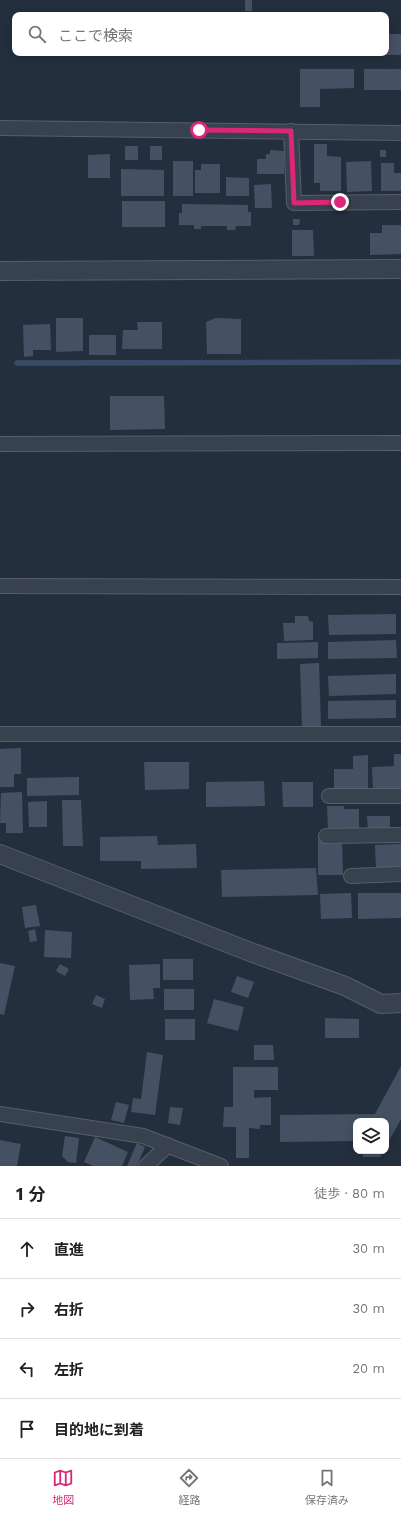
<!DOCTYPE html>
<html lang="ja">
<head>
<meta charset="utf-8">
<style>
  :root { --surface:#fff; --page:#f6f6f6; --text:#222; --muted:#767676; --line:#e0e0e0; --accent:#db2777 }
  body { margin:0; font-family:"Work Sans","Noto Sans JP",sans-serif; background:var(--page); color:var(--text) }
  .controls { position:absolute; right:12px; bottom:12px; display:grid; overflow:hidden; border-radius:8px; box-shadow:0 2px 10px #0003 }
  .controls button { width:36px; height:36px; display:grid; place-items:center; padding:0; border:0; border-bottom:1px solid var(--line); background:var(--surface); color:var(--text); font:20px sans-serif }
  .stop { position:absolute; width:12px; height:12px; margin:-9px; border:3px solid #db2777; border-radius:50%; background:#fff }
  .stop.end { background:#db2777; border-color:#fff; box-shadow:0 1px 4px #0008 }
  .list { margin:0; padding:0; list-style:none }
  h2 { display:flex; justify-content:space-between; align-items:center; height:52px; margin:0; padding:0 16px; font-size:17px }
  h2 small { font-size:13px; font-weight:400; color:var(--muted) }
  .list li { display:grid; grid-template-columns:26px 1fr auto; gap:12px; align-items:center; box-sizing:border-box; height:60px; padding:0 16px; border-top:1px solid var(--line) }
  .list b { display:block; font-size:15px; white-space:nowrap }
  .list em { font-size:13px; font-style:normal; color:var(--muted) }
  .icon { flex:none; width:22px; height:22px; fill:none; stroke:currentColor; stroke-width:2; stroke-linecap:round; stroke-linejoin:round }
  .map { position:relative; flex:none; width:401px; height:1166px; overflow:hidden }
  .search { position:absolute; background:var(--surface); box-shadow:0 2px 10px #0003; left:12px; right:12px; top:12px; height:44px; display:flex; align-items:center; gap:10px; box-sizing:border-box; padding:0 14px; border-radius:8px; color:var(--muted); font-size:15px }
  .sheet { height:292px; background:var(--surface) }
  nav { display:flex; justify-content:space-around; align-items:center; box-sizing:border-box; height:56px; border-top:1px solid var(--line); background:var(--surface); font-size:11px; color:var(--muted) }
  nav a { display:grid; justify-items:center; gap:2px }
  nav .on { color:var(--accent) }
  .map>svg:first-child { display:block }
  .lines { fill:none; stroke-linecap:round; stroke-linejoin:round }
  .stream { stroke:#394c67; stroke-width:5.5 }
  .building { fill:#455162 }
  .minor-casing { stroke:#565f6c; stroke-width:16 }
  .tertiary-casing { stroke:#565f6c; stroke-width:20 }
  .minor { stroke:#38414e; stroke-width:14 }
  .tertiary { stroke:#38414e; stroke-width:18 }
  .route { stroke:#db2777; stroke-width:5 }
</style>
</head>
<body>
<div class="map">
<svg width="401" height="1166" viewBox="0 0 401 1166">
  <rect width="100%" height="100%" fill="#242f3e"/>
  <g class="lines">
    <!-- stream -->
    <polyline class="stream" points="17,363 401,362"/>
  </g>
  <!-- building -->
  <g class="building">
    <rect x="245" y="0" width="7" height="11"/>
    <polygon points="386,34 401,34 401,55 364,55 364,53 386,53"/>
    <polygon points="300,53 335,53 335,54 300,55"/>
    <polygon points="300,69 354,69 354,88 320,89 320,107 300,107"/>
    <rect x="364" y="69" width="37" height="21"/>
    <polygon points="314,144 327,144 327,156 341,157 341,191 320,191 320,183 314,183"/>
    <rect x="125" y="146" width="13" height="14"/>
    <rect x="150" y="146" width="12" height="14"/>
    <polygon points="270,150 284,151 284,174 257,174 257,159 266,159 266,154 270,154"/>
    <rect x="380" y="150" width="6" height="7"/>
    <polygon points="110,154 110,178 88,178 88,155"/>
    <rect x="173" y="161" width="20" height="35"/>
    <polygon points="371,161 372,191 347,192 346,162"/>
    <polygon points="381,163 394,163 394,173 401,173 401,191 381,191"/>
    <polygon points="201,164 220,164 220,193 195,193 195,170 201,170"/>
    <polygon points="121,169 164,170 164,196 121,196"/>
    <polygon points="226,177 249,178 249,196 226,196"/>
    <polygon points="271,184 272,208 255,208 254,185"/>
    <rect x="122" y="201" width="43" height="26"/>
    <polygon points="182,204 248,205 248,212 251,212 251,226 236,226 235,230 227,230 227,226 201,226 201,229 194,229 194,225 179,225 179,213 182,213"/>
    <polygon points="293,219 300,219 299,225 293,225"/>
    <polygon points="382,225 401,225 401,254 370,255 370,233 382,233"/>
    <polygon points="292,230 313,230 314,256 292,256"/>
    <polygon points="56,318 83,318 83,351 56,352"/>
    <polygon points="216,318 241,319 241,354 207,354 206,322"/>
    <polygon points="137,322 162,322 162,349 122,349 123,330 138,330"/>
    <polygon points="50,324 51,350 33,350 33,356 24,357 23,325"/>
    <rect x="89" y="335" width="27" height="20"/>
    <polygon points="110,396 164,396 165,429 110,430"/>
    <polygon points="396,614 396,634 329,635 328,615"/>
    <polygon points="295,616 308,616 309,621 313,622 313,640 284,641 283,623 295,623"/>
    <polygon points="396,640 397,658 328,659 328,642"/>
    <polygon points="318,642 318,658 277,659 277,643"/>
    <polygon points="319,663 321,726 302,726 300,664"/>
    <polygon points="396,674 396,694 329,696 328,676"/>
    <polygon points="396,700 396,718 328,719 328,701"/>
    <polygon points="21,748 21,774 14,774 14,787 0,787 0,749"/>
    <polygon points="394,754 401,754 401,789 373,789 372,767 394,766"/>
    <polygon points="368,755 368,791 334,791 334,769 353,769 353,756"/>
    <polygon points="144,762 189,762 189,789 145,790"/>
    <polygon points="79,777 79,795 27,796 27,778"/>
    <polygon points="264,781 265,806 206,807 206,782"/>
    <polygon points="282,782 313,782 313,807 283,807"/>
    <polygon points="22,792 23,833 6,833 6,823 0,823 1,793"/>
    <polygon points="62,800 81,800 83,846 63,846"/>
    <polygon points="47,801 47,827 29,827 28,802"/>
    <polygon points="327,806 344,806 344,809 359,809 359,830 328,830"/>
    <polygon points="367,816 390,816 390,830 368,830"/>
    <polygon points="157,836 158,845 196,844 197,868 141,869 141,861 100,861 100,837"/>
    <polygon points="318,839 342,839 343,875 318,875"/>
    <polygon points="401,844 401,867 376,867 375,845"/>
    <polygon points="316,868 318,895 222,897 221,870"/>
    <polygon points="351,893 352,918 321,919 320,894"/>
    <polygon points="358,893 401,893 401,918 358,919"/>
    <polygon points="36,905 40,926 25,928 22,907"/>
    <polygon points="35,929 37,941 30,942 28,931"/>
    <polygon points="45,930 72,932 71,958 44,957"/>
    <rect x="163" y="959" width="30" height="21"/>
    <polygon points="0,963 15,966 4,1015 0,1014"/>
    <polygon points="60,964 69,969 65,976 56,971"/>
    <polygon points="160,964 160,988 153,988 154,999 130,1000 129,965"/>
    <polygon points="237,976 254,982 248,998 231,992"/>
    <rect x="164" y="989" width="30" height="21"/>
    <polygon points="96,995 105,999 102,1008 92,1004"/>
    <polygon points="214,999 244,1007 238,1031 207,1023"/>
    <polygon points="325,1018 359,1019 359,1038 325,1038"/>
    <rect x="165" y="1019" width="30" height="21"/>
    <polygon points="254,1045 273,1045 274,1060 254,1060"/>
    <polygon points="147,1052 163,1055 155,1115 131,1112 133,1098 141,1099"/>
    <polygon points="401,1066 401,1119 390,1139 386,1139 386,1121 356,1121 356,1141 280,1142 280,1115 375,1114"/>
    <polygon points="233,1067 278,1067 278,1090 254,1090 254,1098 271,1097 271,1125 260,1125 260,1129 249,1128 249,1158 236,1158 236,1127 223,1127 224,1107 233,1107"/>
    <polygon points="116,1102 129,1105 124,1123 111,1120"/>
    <polygon points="170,1107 183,1108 180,1125 168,1123"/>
    <polygon points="65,1136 79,1138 76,1163 68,1162 62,1156"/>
    <polygon points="95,1137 128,1152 122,1166 93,1166 84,1162"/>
    <polygon points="0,1140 21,1144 17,1166 0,1166"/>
    <polygon points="137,1143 145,1147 137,1166 127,1166"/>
    <rect x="363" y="1151" width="18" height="6"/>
  </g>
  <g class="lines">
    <defs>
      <g id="minor">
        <polyline points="0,128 401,133"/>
        <polyline points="291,131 294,203 401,202"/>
        <polyline points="0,444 401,443"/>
        <polyline points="0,586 401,587"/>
        <polyline points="0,734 401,734"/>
        <polyline points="329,796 401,796"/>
        <polyline points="326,836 401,835"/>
        <polyline points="351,876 401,874"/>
        <polyline points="0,1114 143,1136 221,1166"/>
        <polyline points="146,1166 168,1145"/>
      </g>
      <g id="tertiary">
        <polyline points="0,271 401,269"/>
        <polyline points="0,854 253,953 345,986 381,1004 401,1003"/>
      </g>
    </defs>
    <!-- minor casing -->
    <use href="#minor" class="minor-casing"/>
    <!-- tertiary casing -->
    <use href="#tertiary" class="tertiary-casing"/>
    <!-- minor -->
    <use href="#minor" class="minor"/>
    <!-- tertiary -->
    <use href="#tertiary" class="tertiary"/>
  </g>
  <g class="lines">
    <!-- route -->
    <polyline class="route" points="199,130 291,131 294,203 340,202"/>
  </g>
</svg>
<div class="controls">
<button><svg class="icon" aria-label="layers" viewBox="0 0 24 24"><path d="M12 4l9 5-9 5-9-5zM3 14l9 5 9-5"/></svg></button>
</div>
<div class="stop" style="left:199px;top:130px"></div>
<div class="stop end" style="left:340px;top:202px"></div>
<div class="search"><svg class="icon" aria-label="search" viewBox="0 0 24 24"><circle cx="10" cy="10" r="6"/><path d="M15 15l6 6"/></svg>ここで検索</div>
</div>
<section class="sheet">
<h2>1 分<small>徒歩 · 80 m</small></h2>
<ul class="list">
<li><svg class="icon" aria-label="ahead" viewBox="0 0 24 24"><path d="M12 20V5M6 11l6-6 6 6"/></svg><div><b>直進</b></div><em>30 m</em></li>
<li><svg class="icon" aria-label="right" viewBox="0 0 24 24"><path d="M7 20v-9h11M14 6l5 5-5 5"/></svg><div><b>右折</b></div><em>30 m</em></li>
<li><svg class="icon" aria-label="left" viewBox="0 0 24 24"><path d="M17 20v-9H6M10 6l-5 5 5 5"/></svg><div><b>左折</b></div><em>20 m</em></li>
<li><svg class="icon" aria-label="arrive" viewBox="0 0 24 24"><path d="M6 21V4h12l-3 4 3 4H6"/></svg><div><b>目的地に到着</b></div></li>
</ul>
</section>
<nav>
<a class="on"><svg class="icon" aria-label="map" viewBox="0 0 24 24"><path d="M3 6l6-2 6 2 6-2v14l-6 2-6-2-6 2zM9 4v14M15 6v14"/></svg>地図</a>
<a><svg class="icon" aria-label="directions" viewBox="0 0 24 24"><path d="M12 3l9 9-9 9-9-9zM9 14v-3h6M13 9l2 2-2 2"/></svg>経路</a>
<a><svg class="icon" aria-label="saved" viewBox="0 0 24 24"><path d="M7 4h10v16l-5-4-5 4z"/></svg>保存済み</a>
</nav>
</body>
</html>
